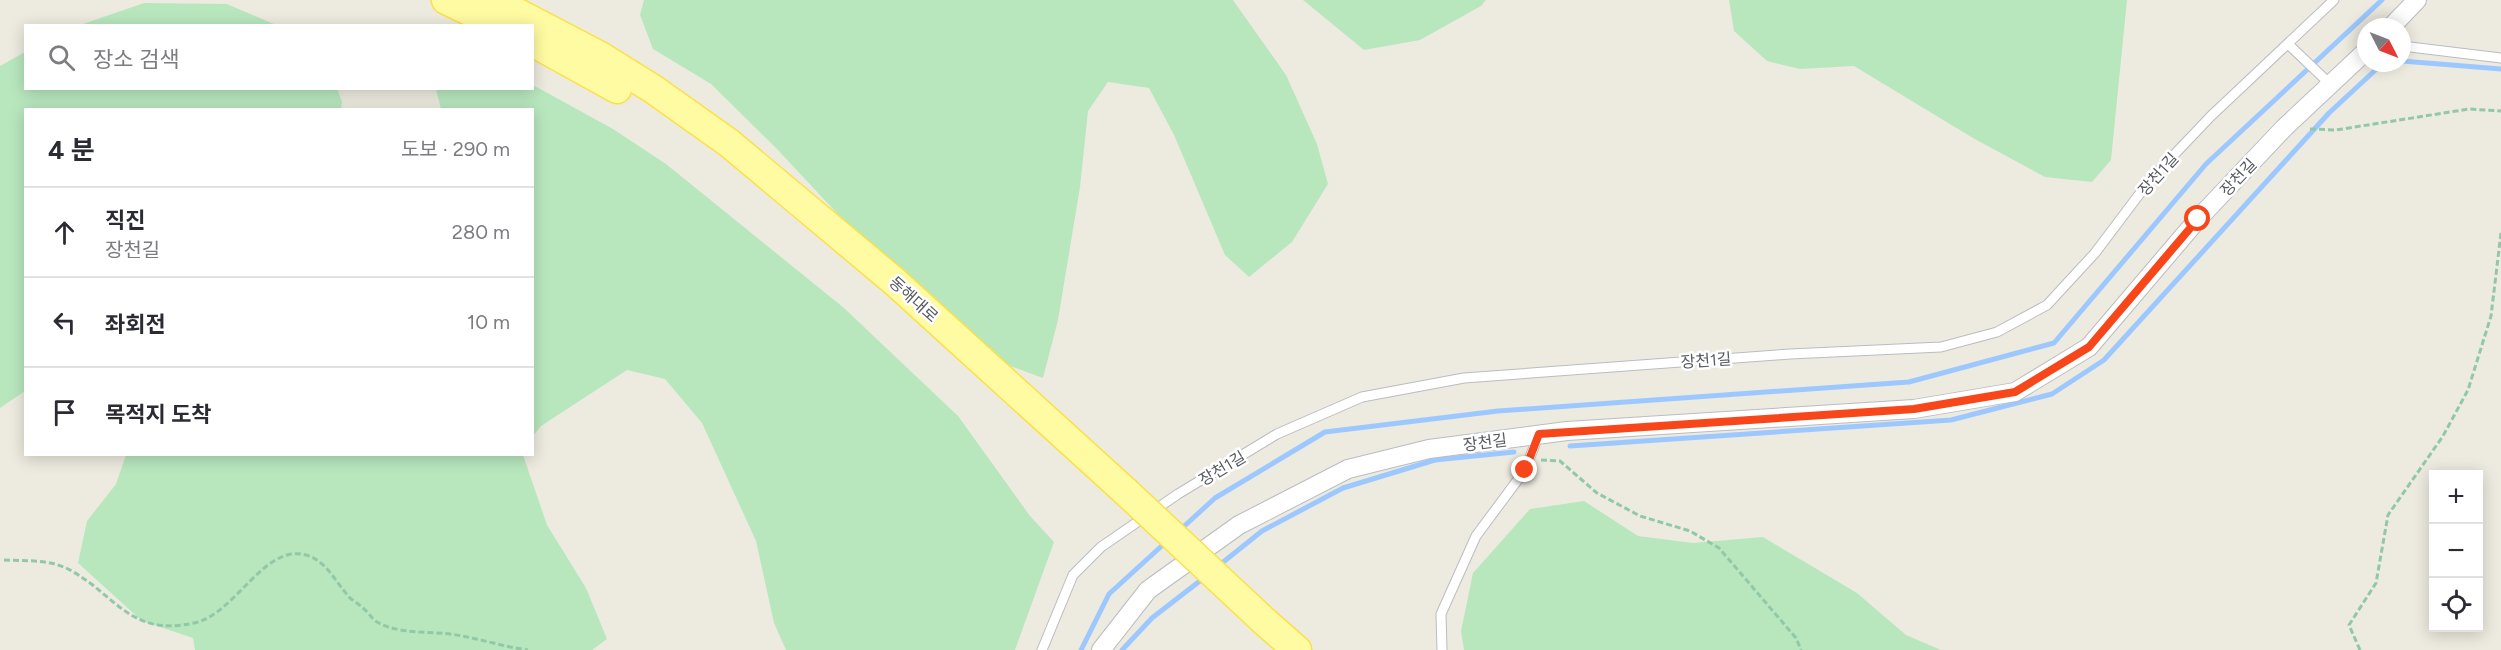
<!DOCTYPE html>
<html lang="ko">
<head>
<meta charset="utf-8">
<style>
  :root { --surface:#fff; --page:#f2f2f3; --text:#2b2b33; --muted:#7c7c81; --line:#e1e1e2 }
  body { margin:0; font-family:Figtree,"Noto Sans KR",sans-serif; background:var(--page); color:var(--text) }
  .controls { position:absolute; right:18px; bottom:18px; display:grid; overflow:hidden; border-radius:0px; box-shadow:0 3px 15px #0003 }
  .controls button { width:54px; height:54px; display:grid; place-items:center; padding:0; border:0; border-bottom:2px solid var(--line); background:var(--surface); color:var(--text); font:30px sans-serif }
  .compass { position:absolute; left:2357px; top:18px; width:54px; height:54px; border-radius:50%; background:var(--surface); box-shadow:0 3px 15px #0003; rotate:132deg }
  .stop { position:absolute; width:18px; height:18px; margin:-14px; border:4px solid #f7471a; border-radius:50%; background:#fff }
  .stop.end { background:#f7471a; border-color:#fff; box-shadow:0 2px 6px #0008 }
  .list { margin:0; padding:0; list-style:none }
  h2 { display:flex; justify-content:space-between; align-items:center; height:78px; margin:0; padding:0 24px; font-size:26px }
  h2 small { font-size:20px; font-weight:400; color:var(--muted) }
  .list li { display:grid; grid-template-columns:39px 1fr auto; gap:18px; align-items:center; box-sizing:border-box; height:90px; padding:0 24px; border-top:2px solid var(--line) }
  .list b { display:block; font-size:22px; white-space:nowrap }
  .list p { margin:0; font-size:20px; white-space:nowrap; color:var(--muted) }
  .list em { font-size:20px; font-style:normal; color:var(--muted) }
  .icon { flex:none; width:33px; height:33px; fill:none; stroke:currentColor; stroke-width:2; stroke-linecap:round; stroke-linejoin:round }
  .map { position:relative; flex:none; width:2501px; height:650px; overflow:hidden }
  .search { position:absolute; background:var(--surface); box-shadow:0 3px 15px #0003; left:24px; top:24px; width:510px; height:66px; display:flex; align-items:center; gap:15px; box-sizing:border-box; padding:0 21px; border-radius:0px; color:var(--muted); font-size:22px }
  .panel { position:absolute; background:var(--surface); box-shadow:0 3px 15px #0003; left:24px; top:108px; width:510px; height:348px; border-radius:0px }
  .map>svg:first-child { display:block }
  .green { fill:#b8e7be }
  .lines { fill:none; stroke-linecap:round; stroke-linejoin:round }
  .stream { stroke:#9dc8ff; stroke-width:5 }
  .service-casing { stroke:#babcc2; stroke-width:11 }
  .minor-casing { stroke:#babcc2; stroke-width:20 }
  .primary-casing { stroke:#fde048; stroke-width:31 }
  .path { stroke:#91c8a8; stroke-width:3; stroke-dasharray:6 3; stroke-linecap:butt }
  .service { stroke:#fff; stroke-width:9 }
  .minor { stroke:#fff; stroke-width:18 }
  .primary { stroke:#fffba2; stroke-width:28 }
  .primary-bridge-casing { stroke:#fde048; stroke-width:31; stroke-linecap:butt }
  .primary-bridge { stroke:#fffba2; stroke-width:28 }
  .route { stroke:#f7471a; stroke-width:8 }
  .labels { text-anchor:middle; stroke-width:5; stroke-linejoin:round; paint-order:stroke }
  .street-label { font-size:16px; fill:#585b62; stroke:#fff }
</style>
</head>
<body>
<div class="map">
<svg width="2501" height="650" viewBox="0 0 2501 650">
  <rect width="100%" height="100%" fill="#edebdf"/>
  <!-- green -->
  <g class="green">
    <polygon points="644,0 1233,0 1286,75 1317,144 1328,184 1292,242 1249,277 1225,255 1174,135 1149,88 1108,82 1088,111 1080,187 1058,320 1043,378 1005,364 877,256 776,148 711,84 653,49 640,15"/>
    <polygon points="1303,0 1486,0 1481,6 1420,40 1364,50"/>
    <polygon points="1729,0 2127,0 2111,160 2092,182 2045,177 1973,138 1854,66 1800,69 1767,61 1734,31"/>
    <polygon points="144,3 227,4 276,25 80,25"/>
    <polygon points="25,52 26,88 337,88 342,102 341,110 26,110 25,391 0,408 0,66"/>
    <polygon points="533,85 613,129 666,164 844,308 958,416 1030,516 1054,542 1015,650 786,650 774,623 756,541 702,423 665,379 627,370 541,426 533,436 532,110 441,109 436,89 532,88"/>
    <polygon points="126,455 523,455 547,525 586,588 607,639 592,650 195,650 193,638 142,621 78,563 87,521 116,484"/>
    <polygon points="1584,501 1638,536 1693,543 1763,537 1857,593 1906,635 1941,650 1464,650 1461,631 1473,573 1530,509"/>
  </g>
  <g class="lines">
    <!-- stream -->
    <g class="stream">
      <polyline points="2402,61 2501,69"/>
      <polyline points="1570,446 1951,420 2052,394 2104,360 2329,113 2383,63"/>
      <polyline points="1180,530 1215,498 1325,432 1498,411 1909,382 2054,343 2206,164 2382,0"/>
      <polyline points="1217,567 1262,531 1343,488 1435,460 1514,452"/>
      <polyline points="1081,650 1109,594 1166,542"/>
      <polyline points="1122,650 1152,618 1205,577"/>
    </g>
    <defs>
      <g id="service">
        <polyline points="2288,44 2330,84"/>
        <polyline points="2402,46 2501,58"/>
        <polyline points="1042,650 1073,575 1101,547 1178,494 1277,434 1362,397 1464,378 1790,354 1941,347 1997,332 2047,305 2095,253 2150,180 2211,116 2334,0"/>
        <polyline points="1442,650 1441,614 1476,536 1525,470 1539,434"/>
      </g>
      <g id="minor">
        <polyline points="2391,27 2417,0"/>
        <polyline points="1101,650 1148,590 1239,525 1348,469 1429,449 1567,431 1914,409 2015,392 2089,347 2198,219 2284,128 2366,51"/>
      </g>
      <g id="primary">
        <polyline points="446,0 500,26"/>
        <polyline points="493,0 600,56 653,89 729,143 895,282 1125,491"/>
        <polyline points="532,42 617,89"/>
        <polyline points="1264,621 1297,650"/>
      </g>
    </defs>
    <!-- service casing -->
    <use href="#service" class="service-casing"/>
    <!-- minor casing -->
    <use href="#minor" class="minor-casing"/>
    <!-- primary casing -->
    <use href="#primary" class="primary-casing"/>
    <!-- path -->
    <g class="path">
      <polyline points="2310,129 2336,130 2469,109 2501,111"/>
      <polyline points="1541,460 1560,461 1597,493 1640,516 1690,531 1719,548 1796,638 1801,650"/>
      <path d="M4,560c22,1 46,-1 66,10 46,25 60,67 124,53 41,-8 70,-80 112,-68 21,6 30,28 44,43 5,4 10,7 14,11 5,4 8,10 13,13 25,14 58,8 85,14 22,4 43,11 66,14"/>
      <polyline points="2360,650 2349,625 2376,583 2388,515 2443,436 2468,390 2491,316 2501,233"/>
    </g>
    <!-- service -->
    <use href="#service" class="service"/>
    <!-- minor -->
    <use href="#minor" class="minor"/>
    <!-- primary -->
    <use href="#primary" class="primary"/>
    <defs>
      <polyline id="primary-bridge" points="1125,491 1264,621"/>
    </defs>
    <!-- primary-bridge casing -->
    <use href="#primary-bridge" class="primary-bridge-casing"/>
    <!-- primary-bridge -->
    <use href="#primary-bridge" class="primary-bridge"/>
  </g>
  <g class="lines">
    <!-- route -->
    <polyline class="route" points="1525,470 1539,434 1914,409 2015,392 2089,347 2198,219"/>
  </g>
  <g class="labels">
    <!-- street labels -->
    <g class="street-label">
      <text transform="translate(2158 174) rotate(-48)" y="6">장천1길</text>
      <text transform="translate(2238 177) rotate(-47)" y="6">장천길</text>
      <text transform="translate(914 299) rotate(42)" y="6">동해대로</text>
      <text transform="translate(1706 360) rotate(-4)" y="6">장천1길</text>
      <text transform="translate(1485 442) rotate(-7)" y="6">장천길</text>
      <text transform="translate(1222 468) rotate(-31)" y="6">장천1길</text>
    </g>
  </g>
</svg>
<div class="controls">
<button>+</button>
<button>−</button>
<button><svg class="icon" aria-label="locate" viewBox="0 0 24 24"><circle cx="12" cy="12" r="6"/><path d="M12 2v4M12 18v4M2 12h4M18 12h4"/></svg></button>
</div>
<svg class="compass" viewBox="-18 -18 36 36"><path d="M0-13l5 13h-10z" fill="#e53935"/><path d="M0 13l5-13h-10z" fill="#7c7c81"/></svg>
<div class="stop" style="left:2198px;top:219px"></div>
<div class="stop end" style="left:1525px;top:470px"></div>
<div class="search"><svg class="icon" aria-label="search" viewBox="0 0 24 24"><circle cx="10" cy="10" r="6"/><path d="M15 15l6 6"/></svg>장소 검색</div>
<section class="panel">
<h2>4 분<small>도보 · 290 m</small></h2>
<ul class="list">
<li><svg class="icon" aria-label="ahead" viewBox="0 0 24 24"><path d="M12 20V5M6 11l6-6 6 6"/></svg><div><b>직진</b><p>장천길</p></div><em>280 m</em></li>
<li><svg class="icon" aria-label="left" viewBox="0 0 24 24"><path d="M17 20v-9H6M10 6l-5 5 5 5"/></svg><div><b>좌회전</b></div><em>10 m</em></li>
<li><svg class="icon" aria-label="arrive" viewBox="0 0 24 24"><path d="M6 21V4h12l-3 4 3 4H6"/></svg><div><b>목적지 도착</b></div></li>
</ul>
</section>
</div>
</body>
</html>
